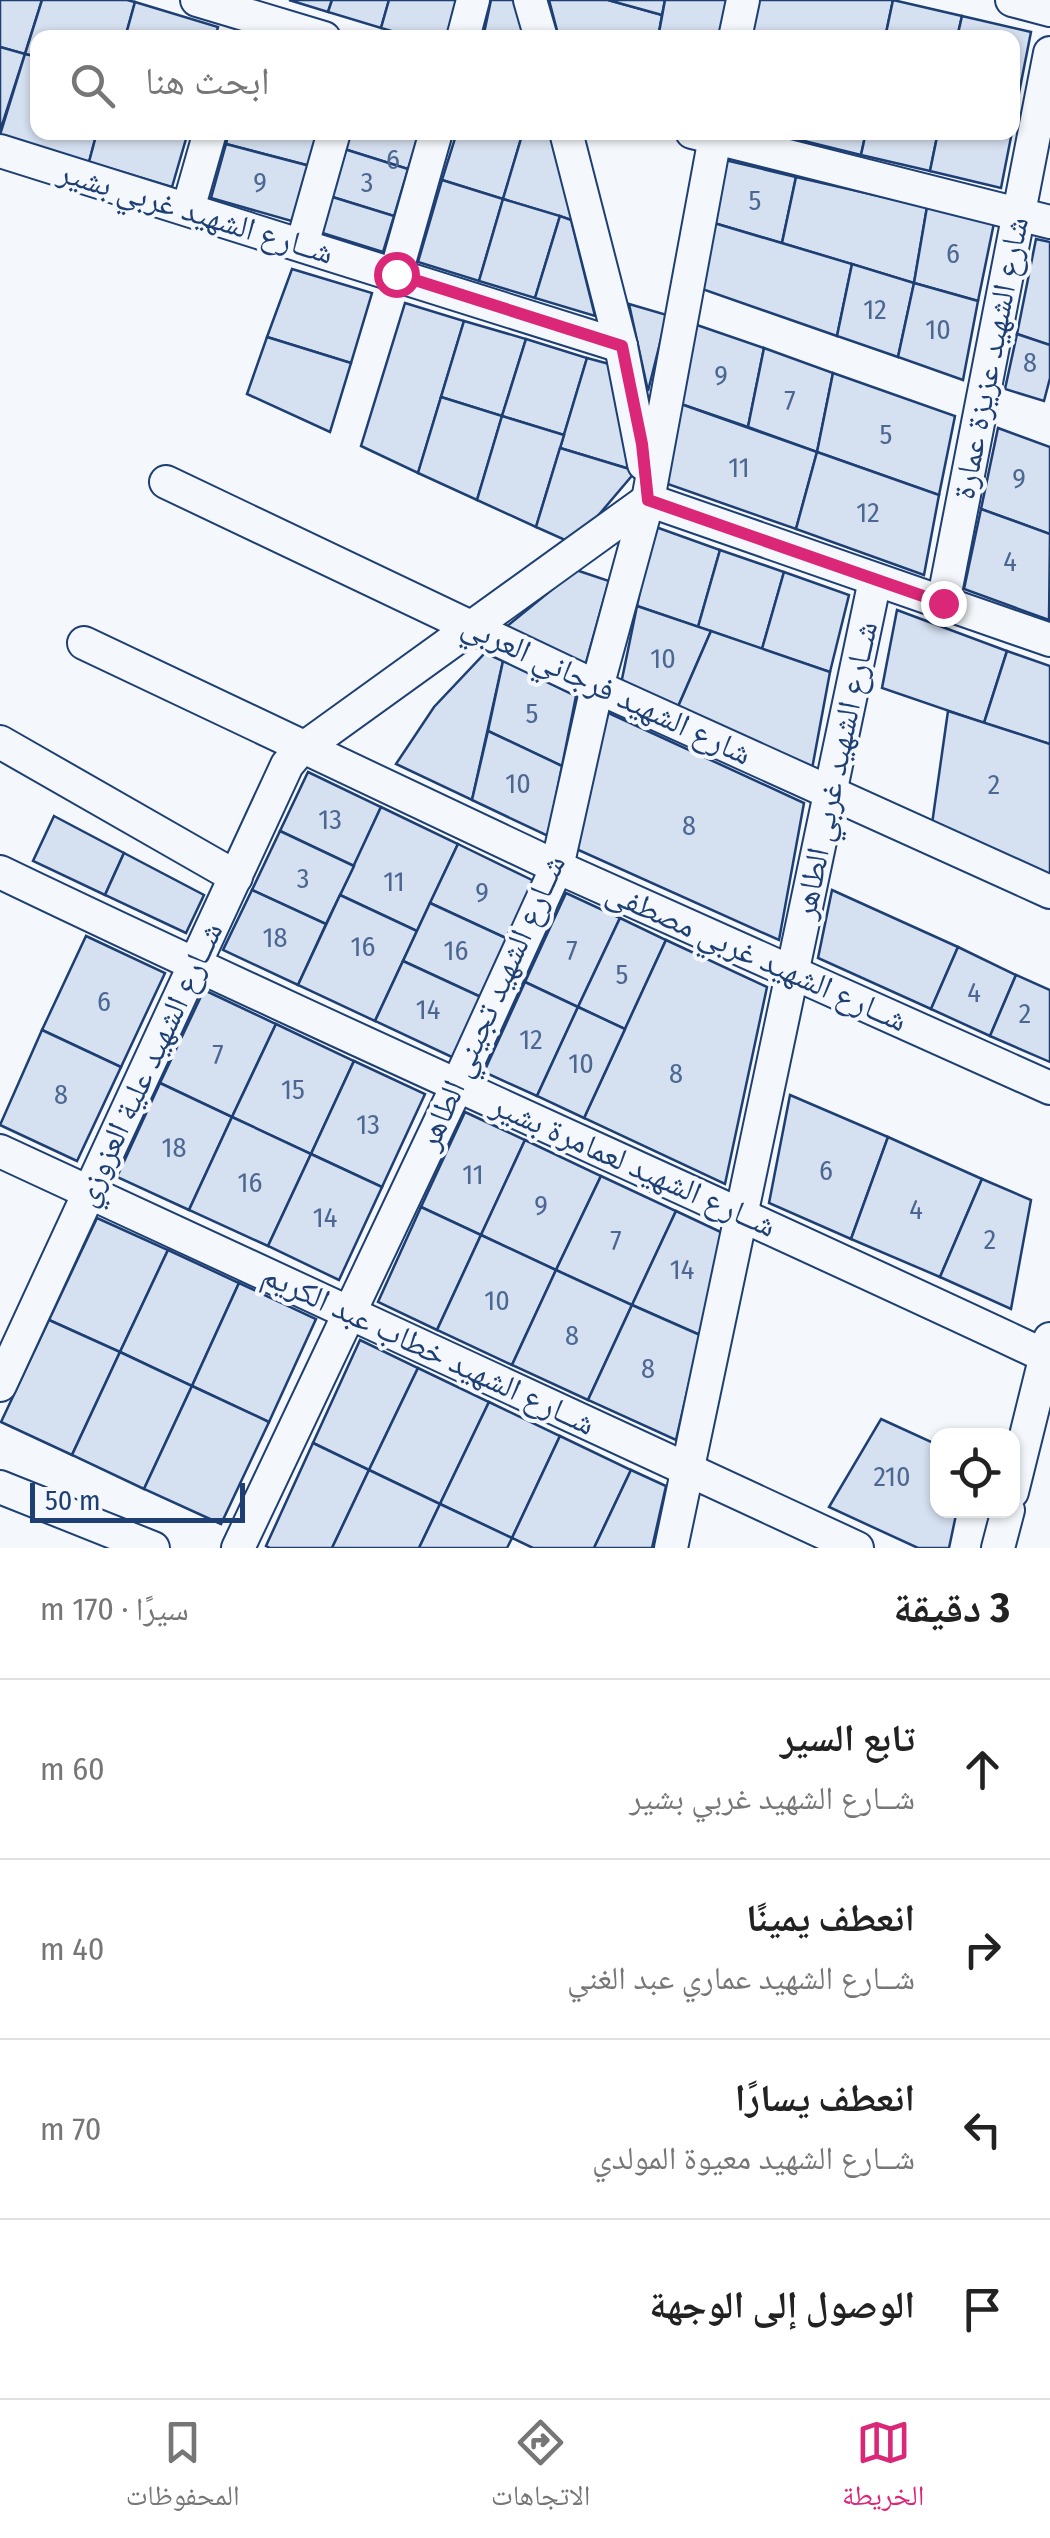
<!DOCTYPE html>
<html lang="ar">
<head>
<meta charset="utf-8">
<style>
  :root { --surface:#fff; --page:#f2f2f2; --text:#222; --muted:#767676; --line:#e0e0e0; --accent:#db2777 }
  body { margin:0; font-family:"Fira Sans Condensed","Noto Naskh Arabic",sans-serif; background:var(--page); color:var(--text); direction:rtl }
  .controls { position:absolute; right:30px; bottom:30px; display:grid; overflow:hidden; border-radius:20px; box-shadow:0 2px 8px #0004 }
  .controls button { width:90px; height:90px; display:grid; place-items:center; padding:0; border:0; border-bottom:2px solid var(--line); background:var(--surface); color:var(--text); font:50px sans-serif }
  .scale { position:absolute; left:30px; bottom:25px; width:215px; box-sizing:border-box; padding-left:10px; border:5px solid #1d3f73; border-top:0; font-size:28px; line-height:35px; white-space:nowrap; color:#1d3f73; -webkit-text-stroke:8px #f4f7fb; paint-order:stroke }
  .stop { position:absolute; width:30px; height:30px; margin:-22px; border:8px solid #db2777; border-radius:50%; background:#fff }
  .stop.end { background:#db2777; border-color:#fff; box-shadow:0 2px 10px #0008 }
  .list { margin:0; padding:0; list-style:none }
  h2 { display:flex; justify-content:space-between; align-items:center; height:130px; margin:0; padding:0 40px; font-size:42px }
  h2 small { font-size:32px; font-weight:400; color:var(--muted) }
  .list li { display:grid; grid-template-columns:65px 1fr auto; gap:30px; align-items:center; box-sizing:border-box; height:180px; padding:0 40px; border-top:2px solid var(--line) }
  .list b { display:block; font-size:38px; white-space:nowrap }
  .list p { margin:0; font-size:32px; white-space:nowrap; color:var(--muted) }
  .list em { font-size:32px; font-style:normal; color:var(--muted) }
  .icon { flex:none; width:55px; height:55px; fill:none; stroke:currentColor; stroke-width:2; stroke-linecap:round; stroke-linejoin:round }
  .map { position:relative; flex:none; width:1050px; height:1548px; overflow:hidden; direction:ltr }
  .search { position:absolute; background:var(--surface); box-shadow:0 2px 8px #0004; left:30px; right:30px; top:30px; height:110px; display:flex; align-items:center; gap:25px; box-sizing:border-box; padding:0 35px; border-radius:20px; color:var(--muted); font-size:38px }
  .sheet { height:850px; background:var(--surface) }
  nav { display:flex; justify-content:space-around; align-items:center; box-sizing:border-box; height:140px; border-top:2px solid var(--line); background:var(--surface); font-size:28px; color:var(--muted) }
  nav a { display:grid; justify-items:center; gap:5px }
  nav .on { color:var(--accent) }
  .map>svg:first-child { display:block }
  .building { fill:#d5e0f0; stroke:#1d3f73; stroke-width:2.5 }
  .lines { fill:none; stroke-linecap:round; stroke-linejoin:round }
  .minor-casing { stroke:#1d3f73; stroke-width:36 }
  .minor { stroke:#f4f7fb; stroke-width:32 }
  .route { stroke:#db2777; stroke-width:12 }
  .labels { text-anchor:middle; stroke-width:8; stroke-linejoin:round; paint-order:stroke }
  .number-label { font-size:28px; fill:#4b6792 }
  .street-label { font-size:32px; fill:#1d3f73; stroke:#f4f7fb }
</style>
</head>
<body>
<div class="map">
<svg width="1050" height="1548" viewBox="0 0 1050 1548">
  <rect width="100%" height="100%" fill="#f4f7fb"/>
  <!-- building -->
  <g class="building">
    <polygon points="0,0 42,0 25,54 0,47"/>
    <polygon points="42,0 127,0 135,2 125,38 38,38 38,57 25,54"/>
    <polygon points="289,0 332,0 328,12"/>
    <polygon points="332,0 389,0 381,28 328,12"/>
    <polygon points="389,0 456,0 447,38 415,38 381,28"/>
    <polygon points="491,0 514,0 524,38 483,38"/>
    <polygon points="549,0 608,0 662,15 658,38 559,38"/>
    <polygon points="608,0 665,0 662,15"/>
    <polygon points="665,0 728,0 720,38 658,38"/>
    <polygon points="757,0 893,0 885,38 749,38"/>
    <polygon points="893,0 962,16 957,38 885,38"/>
    <polygon points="135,2 218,27 215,38 125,38"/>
    <polygon points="962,16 1031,32 1015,113 1012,112 1012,38 957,38"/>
    <polygon points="0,47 25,54 0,131"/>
    <polygon points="25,54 38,57 38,132 97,132 89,162 0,135"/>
    <polygon points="97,132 188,132 172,187 89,162"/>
    <polygon points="229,132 319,132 310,166 226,144"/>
    <polygon points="346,132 420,132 408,169 341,148"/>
    <polygon points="457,132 523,132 503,199 442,180"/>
    <polygon points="523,132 551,132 575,221 503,199"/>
    <polygon points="798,132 866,132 861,155 796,139"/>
    <polygon points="866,132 938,132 930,171 861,155"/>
    <polygon points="938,132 1012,132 1001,188 930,171"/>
    <polygon points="226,144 310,166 295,222 211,198"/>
    <polygon points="341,148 408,169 394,216 326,195"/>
    <polygon points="725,160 796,177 782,243 714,223"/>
    <polygon points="796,177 927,207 914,283 782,243"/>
    <polygon points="442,180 503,199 479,281 418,262"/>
    <polygon points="326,195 394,216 383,252 316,231"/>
    <polygon points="503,199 560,216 535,298 479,281"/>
    <polygon points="927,207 994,223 978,301 914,283"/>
    <polygon points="560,216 571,220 595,316 535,298"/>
    <polygon points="714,223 852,264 837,336 702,289"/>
    <polygon points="1036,239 1050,242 1050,345 1017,334"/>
    <polygon points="852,264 914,283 898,357 837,336"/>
    <polygon points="292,269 372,293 351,363 267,337"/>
    <polygon points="914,283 978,301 963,380 898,357"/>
    <polygon points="405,303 464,321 418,473 361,446"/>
    <polygon points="629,304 667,315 648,391"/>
    <polygon points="464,321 526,339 502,416 441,397"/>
    <polygon points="694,324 764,348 748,427 678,403"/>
    <polygon points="1017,334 1050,345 1050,378 1044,401 1005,389"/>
    <polygon points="267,337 351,363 330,432 247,394"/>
    <polygon points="526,339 587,358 564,435 502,416"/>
    <polygon points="764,348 833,373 817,452 748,427"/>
    <polygon points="587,358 613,365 636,471 560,448"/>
    <polygon points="833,373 955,416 939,495 817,452"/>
    <polygon points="441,397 502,416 477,500 418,473"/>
    <polygon points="678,403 817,452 796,529 662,482"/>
    <polygon points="502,416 564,435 536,527 477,500"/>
    <polygon points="998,428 1050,447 1050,534 981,509"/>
    <polygon points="560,448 636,471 574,544 536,527"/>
    <polygon points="817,452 939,495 924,575 796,529"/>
    <polygon points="981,509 1050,534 1049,620 964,589"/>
    <polygon points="653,526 720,550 698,627 637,606"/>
    <polygon points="720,550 784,572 762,649 698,627"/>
    <polygon points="576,570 609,581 585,666 506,627"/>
    <polygon points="784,572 849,595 830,672 762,649"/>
    <polygon points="637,606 711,631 677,709 621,684"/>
    <polygon points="897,610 1007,651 984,723 882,688"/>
    <polygon points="711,631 830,672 812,769 677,709"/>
    <polygon points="1007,651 1050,666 1050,744 984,723"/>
    <polygon points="485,653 503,661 472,800 396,764 434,707"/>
    <polygon points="503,661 576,696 562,766 488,731"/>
    <polygon points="602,710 804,803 779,940 574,848"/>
    <polygon points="948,711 1050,744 1050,876 932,824"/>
    <polygon points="488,731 562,766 548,836 472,800"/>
    <polygon points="308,772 381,807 354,866 280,831"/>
    <polygon points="381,807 458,844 417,931 340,895"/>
    <polygon points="54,816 124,853 105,895 33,861"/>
    <polygon points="280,831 354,866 326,924 252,890"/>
    <polygon points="458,844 534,881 508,939 430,903"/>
    <polygon points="124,853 204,895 186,933 105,895"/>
    <polygon points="252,890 326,924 298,985 223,950"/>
    <polygon points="832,890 958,947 931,1009 818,958"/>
    <polygon points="566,893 620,918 578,1007 525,982"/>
    <polygon points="340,895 417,931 375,1021 298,985"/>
    <polygon points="430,903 508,939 481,997 403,961"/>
    <polygon points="620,918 666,940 625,1029 578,1007"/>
    <polygon points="86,936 165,973 121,1067 42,1030"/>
    <polygon points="666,940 767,987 725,1184 584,1118"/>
    <polygon points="958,947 1016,975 990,1036 931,1009"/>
    <polygon points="403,961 481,997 454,1058 375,1021"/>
    <polygon points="1016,975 1050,990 1050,1062 990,1036"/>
    <polygon points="525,982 578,1007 537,1096 484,1072"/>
    <polygon points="204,990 276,1024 232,1117 160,1083"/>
    <polygon points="578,1007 625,1029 584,1118 537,1096"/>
    <polygon points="276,1024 354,1061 311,1154 232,1117"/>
    <polygon points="42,1030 121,1067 77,1161 0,1125"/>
    <polygon points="354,1061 425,1094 382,1187 311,1154"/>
    <polygon points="160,1083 232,1117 189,1210 117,1177"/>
    <polygon points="790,1095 888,1137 851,1239 769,1203"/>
    <polygon points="465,1112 525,1140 481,1235 421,1207"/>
    <polygon points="232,1117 311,1154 268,1246 189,1210"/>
    <polygon points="888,1137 982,1179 940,1277 851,1239"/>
    <polygon points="525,1140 601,1176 556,1270 481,1235"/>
    <polygon points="311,1154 382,1187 339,1280 268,1246"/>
    <polygon points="601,1176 676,1211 632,1305 556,1270"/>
    <polygon points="982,1179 1031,1200 1011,1309 940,1277"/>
    <polygon points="421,1207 481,1235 437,1330 378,1302"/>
    <polygon points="676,1211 725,1234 700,1335 632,1305"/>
    <polygon points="97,1218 168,1250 120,1352 49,1320"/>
    <polygon points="481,1235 556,1270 512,1365 437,1330"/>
    <polygon points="168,1250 239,1283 192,1386 120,1352"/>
    <polygon points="556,1270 632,1305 588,1400 512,1365"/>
    <polygon points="239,1283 316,1319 269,1422 192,1386"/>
    <polygon points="632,1305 700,1335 676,1440 588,1400"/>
    <polygon points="49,1320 120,1352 72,1455 1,1422"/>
    <polygon points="360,1340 418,1368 369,1470 313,1443"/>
    <polygon points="120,1352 192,1386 144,1489 72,1455"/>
    <polygon points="418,1368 489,1402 440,1504 369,1470"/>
    <polygon points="192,1386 269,1422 221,1524 144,1489"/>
    <polygon points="489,1402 560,1436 512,1538 440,1504"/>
    <polygon points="881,1419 938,1445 938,1510 957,1510 949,1548 918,1548 829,1507"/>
    <polygon points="560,1436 631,1470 594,1548 533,1548 512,1538"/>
    <polygon points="313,1443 369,1470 332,1548 270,1548 266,1546"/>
    <polygon points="369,1470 440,1504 419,1548 332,1548"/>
    <polygon points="631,1470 666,1486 652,1548 594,1548"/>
    <polygon points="440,1504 512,1538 507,1548 419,1548"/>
  </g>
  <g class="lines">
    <defs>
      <g id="minor">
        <polyline points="197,0 324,38"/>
        <polyline points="530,0 541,38"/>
        <polyline points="1012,0 1050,10"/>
        <polyline points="463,38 473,0"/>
        <polyline points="735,38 743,0"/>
        <polyline points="566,132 621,346 644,464"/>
        <polyline points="692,132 1050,222"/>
        <polyline points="0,151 621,346"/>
        <polyline points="188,209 210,132"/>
        <polyline points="302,245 334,132"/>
        <polyline points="396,273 436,132"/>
        <polyline points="166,482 597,687 1050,892"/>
        <polyline points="648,500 1050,640"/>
        <polyline points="943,603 1050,53"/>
        <polyline points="84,643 557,867 1050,1088"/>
        <polyline points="0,742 236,877"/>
        <path d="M0,872c348,167 701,322 1050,486"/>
        <polyline points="0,1151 857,1548"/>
        <polyline points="0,1385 287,765 297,753 648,500"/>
        <polyline points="0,1487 153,1548"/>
        <polyline points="1012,1492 1050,1339"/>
        <polyline points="238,1548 457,1086 557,867 597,687 648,500 716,132"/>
        <polyline points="671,1548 875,580"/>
        <polyline points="998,1548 1008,1510"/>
      </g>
    </defs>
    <!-- minor casing -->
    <use href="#minor" class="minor-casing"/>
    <!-- minor -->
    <use href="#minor" class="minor"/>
  </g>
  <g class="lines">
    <!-- route -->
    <polyline class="route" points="396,274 622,346 642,444 648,500 943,603"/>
  </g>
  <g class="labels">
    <!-- number labels -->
    <g class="number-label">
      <text x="393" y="169">6</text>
      <text x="260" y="192">9</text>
      <text x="367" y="192">3</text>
      <text x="755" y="210">5</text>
      <text x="953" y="263">6</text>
      <text x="875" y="319">12</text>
      <text x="938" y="339">10</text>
      <text x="1030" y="372">8</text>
      <text x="721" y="385">9</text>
      <text x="790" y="410">7</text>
      <text x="886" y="444">5</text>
      <text x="739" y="477">11</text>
      <text x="1019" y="488">9</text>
      <text x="868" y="522">12</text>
      <text x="1010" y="571">4</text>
      <text x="663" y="668">10</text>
      <text x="532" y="723">5</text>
      <text x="518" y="793">10</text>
      <text x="994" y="794">2</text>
      <text x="330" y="829">13</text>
      <text x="689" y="835">8</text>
      <text x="303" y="888">3</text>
      <text x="394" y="891">11</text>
      <text x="482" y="902">9</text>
      <text x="275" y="947">18</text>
      <text x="363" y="956">16</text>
      <text x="456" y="960">16</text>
      <text x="572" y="960">7</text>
      <text x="622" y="984">5</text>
      <text x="974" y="1002">4</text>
      <text x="104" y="1011">6</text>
      <text x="428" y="1019">14</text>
      <text x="1025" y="1023">2</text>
      <text x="531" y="1049">12</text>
      <text x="218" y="1064">7</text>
      <text x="581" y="1073">10</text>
      <text x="676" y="1083">8</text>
      <text x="293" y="1099">15</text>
      <text x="61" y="1104">8</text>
      <text x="368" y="1134">13</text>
      <text x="174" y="1157">18</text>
      <text x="826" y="1180">6</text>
      <text x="473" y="1184">11</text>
      <text x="250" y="1192">16</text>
      <text x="541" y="1215">9</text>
      <text x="916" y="1219">4</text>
      <text x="325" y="1227">14</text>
      <text x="990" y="1249">2</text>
      <text x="616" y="1250">7</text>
      <text x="682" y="1279">14</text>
      <text x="497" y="1310">10</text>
      <text x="572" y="1345">8</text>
      <text x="648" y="1378">8</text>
      <text x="892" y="1486">210</text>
    </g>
    <!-- street labels -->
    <g class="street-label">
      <text transform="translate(196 212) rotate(17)" y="11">شــارع الشهيد غربي بشير</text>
      <text transform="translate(990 358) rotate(-79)" y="11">شارع الشهيد عزيزة عمارة</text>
      <text transform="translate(607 689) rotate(25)" y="11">شارع الشهيد فرجاني العربي</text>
      <text transform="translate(835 770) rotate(-78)" y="11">شــارع الشهيد غربي الطاهر</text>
      <text transform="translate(757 956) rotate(24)" y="11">شــارع الشهيد غربي مصطفى</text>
      <text transform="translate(491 1002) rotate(-66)" y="11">شــارع الشهيد تجيني الطاهر</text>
      <text transform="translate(148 1064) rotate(-65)" y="11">شــارع الشهيد علية العزوزي</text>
      <text transform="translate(634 1165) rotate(24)" y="11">شــارع الشهيد لعمامرة بشير</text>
      <text transform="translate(429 1349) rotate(25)" y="11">شــارع الشهيد خطاب عبد الكريم</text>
    </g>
  </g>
</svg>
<div class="controls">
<button><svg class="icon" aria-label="locate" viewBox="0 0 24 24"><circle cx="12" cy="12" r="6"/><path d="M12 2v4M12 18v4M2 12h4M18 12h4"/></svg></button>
</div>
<div class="scale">50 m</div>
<div class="stop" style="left:396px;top:274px"></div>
<div class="stop end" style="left:943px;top:603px"></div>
<div class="search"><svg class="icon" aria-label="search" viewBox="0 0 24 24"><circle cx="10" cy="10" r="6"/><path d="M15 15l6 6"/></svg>ابحث هنا</div>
</div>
<section class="sheet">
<h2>3 دقيقة<small>سيرًا · 170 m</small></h2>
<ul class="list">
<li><svg class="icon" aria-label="ahead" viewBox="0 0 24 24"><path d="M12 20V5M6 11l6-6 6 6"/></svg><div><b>تابع السير</b><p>شــارع الشهيد غربي بشير</p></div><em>60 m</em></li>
<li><svg class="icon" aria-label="right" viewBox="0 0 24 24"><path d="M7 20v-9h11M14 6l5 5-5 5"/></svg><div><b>انعطف يمينًا</b><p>شــارع الشهيد عماري عبد الغني</p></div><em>40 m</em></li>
<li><svg class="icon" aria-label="left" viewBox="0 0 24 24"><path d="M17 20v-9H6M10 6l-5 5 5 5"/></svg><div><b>انعطف يسارًا</b><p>شــارع الشهيد معيوة المولدي</p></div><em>70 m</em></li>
<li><svg class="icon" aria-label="arrive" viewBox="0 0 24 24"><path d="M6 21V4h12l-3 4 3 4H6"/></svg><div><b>الوصول إلى الوجهة</b></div></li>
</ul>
</section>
<nav>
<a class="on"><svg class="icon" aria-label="map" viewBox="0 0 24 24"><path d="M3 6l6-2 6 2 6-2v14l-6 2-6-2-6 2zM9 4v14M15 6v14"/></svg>الخريطة</a>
<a><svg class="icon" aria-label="directions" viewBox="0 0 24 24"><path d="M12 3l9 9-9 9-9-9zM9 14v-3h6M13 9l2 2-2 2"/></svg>الاتجاهات</a>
<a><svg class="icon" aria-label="saved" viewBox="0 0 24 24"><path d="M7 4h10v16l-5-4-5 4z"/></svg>المحفوظات</a>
</nav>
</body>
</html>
